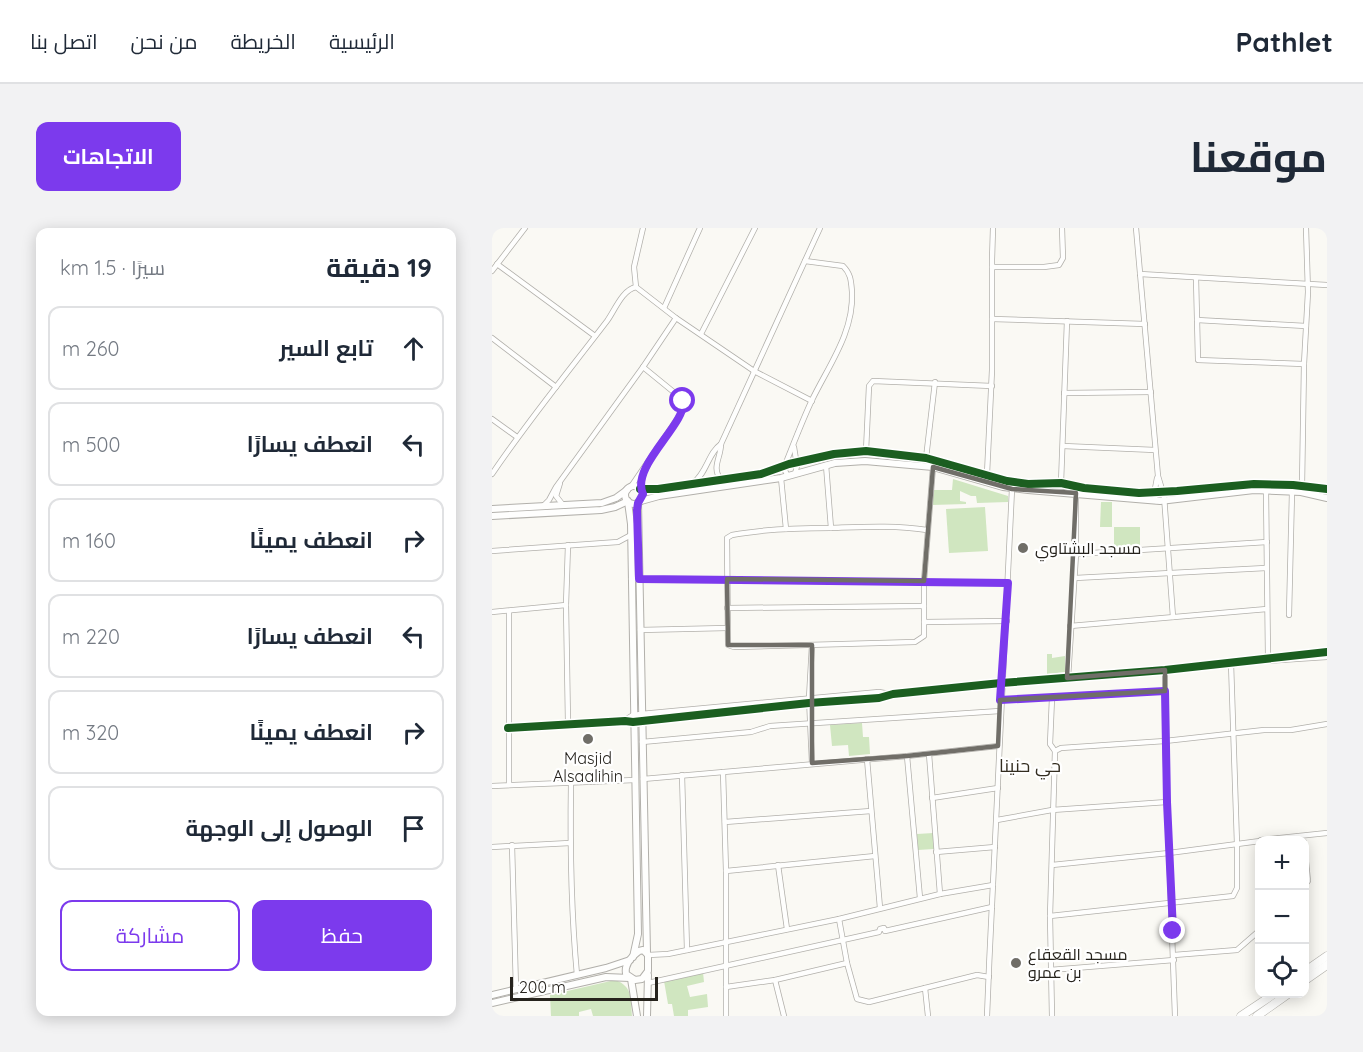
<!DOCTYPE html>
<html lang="ar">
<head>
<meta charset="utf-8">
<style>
  :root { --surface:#fff; --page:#f2f2f3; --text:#1f2937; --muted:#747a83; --line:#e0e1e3; --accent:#7c3aed }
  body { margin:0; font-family:Quicksand,Cairo,sans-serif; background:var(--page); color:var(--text); direction:rtl }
  .controls { position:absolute; right:18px; bottom:18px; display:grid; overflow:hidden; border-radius:12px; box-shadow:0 3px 15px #0003 }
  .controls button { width:54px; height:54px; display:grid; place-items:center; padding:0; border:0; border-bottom:2px solid var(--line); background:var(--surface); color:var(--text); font:30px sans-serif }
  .scale { position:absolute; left:18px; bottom:15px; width:148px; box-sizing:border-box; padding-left:6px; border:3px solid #26231d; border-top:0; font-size:16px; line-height:21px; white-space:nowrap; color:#26231d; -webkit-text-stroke:4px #fff; paint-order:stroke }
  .stop { position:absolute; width:18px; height:18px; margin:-14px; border:4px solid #7c3aed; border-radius:50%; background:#fff }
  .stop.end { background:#7c3aed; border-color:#fff; box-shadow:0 2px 6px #0008 }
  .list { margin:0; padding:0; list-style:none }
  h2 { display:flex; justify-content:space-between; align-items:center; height:78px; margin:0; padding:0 24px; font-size:26px }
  h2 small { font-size:20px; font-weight:400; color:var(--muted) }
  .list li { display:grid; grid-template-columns:39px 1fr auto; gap:18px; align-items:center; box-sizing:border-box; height:84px; margin:0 12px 12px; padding:0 12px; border:2px solid var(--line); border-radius:12px }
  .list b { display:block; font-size:22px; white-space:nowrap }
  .list em { font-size:20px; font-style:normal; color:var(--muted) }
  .actions { display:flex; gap:12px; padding:18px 24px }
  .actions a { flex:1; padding:14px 0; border:2px solid var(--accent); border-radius:12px; text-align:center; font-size:21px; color:var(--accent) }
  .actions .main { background:var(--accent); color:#fff }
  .icon { flex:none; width:33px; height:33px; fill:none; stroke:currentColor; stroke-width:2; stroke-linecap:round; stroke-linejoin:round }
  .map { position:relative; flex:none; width:835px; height:788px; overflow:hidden; direction:ltr; border-radius:12px }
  header { display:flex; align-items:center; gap:36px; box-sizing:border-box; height:84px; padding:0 30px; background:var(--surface); border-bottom:2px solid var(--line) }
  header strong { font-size:28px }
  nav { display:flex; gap:33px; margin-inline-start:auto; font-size:21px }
  .intro { display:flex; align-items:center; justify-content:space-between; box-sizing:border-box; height:144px; padding:0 36px }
  h1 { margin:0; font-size:42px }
  .button { padding:15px 27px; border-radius:12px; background:var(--accent); color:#fff; font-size:21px; font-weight:700 }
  main { display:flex; gap:36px; padding:0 36px }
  aside { flex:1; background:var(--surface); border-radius:12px; box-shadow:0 3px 15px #0003 }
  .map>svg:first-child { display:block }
  .green { fill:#d0e6c0 }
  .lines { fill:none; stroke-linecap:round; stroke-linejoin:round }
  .minor-casing { stroke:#b2b0ab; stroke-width:6 }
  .tertiary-casing { stroke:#b2b0ab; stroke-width:8 }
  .primary-casing { stroke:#b2b0ab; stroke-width:9 }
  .minor { stroke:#fefefd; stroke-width:4.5 }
  .tertiary { stroke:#fefefd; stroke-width:6 }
  .primary { stroke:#fefefd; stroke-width:8 }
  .cycleway-casing { stroke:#fff; stroke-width:11 }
  .cycleway { stroke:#1b5e20; stroke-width:8 }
  .route { stroke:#7c3aed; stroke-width:8 }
  .marked { fill:none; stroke:#706e68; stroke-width:4.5; stroke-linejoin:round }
  .poi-dot { fill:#706e68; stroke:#fff; stroke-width:2 }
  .labels { text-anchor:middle; stroke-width:4.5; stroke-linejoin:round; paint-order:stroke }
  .poi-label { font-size:16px; fill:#26231d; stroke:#fff; text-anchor:start }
  .neighbourhood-label { font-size:18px; fill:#332d20; stroke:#fff }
</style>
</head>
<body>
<header>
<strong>Pathlet</strong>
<nav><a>الرئيسية</a><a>الخريطة</a><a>من نحن</a><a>اتصل بنا</a></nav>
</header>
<div class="intro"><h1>موقعنا</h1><a class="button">الاتجاهات</a></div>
<main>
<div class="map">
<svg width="835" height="788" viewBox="0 0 835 788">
  <rect width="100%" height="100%" fill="#faf9f4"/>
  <!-- green -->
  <g class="green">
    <polygon points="461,251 516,268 516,274 485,275 484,268 479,268 468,263 468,273 474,274 474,276 440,277 441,262 460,262"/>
    <polygon points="609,274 620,274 620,299 608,299"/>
    <polygon points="493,279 496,323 457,325 454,281"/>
    <rect x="622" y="299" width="26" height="22"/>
    <polygon points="555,426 560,426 560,430 573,428 573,444 555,446"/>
    <polygon points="370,495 371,509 377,509 378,526 357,528 356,517 340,518 338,497"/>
    <polygon points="441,605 442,621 426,622 425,606"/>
    <polygon points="211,744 212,754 195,758 198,769 215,766 216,779 196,782 196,788 182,788 180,776 176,776 172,753"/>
    <path d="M123,752c18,6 16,20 17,36h-39l-2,-7 -12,3v4h-28l-1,-21z"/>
  </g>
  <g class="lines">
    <defs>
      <g id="minor">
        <polyline points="151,0 142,39 144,59 184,90 262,143 320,173"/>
        <polyline points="644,0 666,248 672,268 681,389"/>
        <polyline points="5,36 103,108"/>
        <polyline points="500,39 552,39 567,37 571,30 570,0"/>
        <polyline points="0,43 33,0"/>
        <polyline points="648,46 835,57"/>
        <polyline points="704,50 706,132 812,136"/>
        <polyline points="172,80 208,0"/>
        <polyline points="500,91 653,96"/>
        <polyline points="705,92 814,98"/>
        <polyline points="209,106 263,0"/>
        <polyline points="0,110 64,159"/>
        <polyline points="572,165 659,164"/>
        <polyline points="0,191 25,209"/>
        <polyline points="571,218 663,222"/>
        <polyline points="302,219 305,238 303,246"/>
        <polyline points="374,223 377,158 381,153 500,158"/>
        <polyline points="434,230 443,154"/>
        <polyline points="334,237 339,300"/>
        <path d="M0,246c36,-53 76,-102 115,-153 8,-11 15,-31 29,-34"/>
        <polyline points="495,246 500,142 500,32 501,0"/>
        <path d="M296,248l-4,-7 3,-9c8,-20 16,-41 25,-60 17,-35 42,-68 40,-108 -1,-11 -1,-18 -9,-26l-38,-5"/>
        <polyline points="289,250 294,301"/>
        <path d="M229,252c-10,-13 0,-22 0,-36l99,-216"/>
        <polyline points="68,255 64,268 71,277"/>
        <path d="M201,255c14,-10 15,-30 28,-39"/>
        <polyline points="569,255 575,93"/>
        <polyline points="810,258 812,136 816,64 814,0"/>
        <polyline points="138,260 192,181 189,170 151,139"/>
        <polyline points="147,260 149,250 162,225"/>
        <polyline points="774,263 776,429"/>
        <polyline points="664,273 662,266 665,250"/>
        <polyline points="51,278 57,272 64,259 151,139 184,90"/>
        <path d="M435,302c-32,-5 -65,-3 -97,-2 -33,0 -66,1 -98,7l-5,3 1,107 6,2 181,-5 9,-6v-55l9,-114"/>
        <polyline points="0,323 126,314 139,307"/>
        <polyline points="584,326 775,314"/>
        <polyline points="583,350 774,340"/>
        <polyline points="139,351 516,355"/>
        <polyline points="235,380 432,378"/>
        <polyline points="0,384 74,377"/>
        <polyline points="797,387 800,264"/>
        <polyline points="432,394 515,393"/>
        <polyline points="578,398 775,381"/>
        <polyline points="148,402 235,400"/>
        <polyline points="320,417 317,470 320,535"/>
        <polyline points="771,431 776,433 835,429"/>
        <polyline points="673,442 673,513 683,788"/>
        <polyline points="576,450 584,326 584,265"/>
        <polyline points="560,470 558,516 563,523 558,688 560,788"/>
        <polyline points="508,472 673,463"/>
        <polyline points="133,492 141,487 149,486 387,464 398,466"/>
        <polyline points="76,495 74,377 76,317"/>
        <polyline points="16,500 133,493 141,494 317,475 387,470 401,466 509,455 673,442 835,424"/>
        <polyline points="150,514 259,504 278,498 508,483"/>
        <polyline points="563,523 569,520 673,513 772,502 799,502 835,496"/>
        <polyline points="437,526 448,666"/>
        <polyline points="415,528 428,670"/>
        <polyline points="375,531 388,680"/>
        <polyline points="231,544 234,643 234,788"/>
        <polyline points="190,547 195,722"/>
        <polyline points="151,551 415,528 506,518"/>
        <path d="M79,555c-1,64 0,128 6,192"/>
        <polyline points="17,557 17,384"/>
        <polyline points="0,558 143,552"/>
        <polyline points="440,570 506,560"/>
        <polyline points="505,592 560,582 675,574"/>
        <polyline points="233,594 379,583"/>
        <polyline points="769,612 835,605"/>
        <polyline points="812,614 816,653 812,658"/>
        <polyline points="20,617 24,761"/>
        <polyline points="0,619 78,615"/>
        <polyline points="444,624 503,619"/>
        <polyline points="286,637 295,701"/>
        <polyline points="560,637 677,625 768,613"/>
        <polyline points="234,643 383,628"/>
        <polyline points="558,688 741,668 745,660 745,616 739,435"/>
        <polyline points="347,691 355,735 365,771 377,774 485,747 497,749"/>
        <polyline points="156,727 176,726 347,691 448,666 501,657"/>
        <polyline points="682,727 745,722 768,702"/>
        <polyline points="558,742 682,732"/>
        <polyline points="283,752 292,788"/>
        <polyline points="156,755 387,704 388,701 392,700 393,703 500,679"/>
        <polyline points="234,759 283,752 355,735"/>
        <polyline points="433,760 436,788"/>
        <path d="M495,788c7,-176 17,-352 25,-527"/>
      </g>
      <g id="tertiary">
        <circle cx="142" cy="267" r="9"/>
        <polyline points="148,261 166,261 269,246 297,236 342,226 374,223 434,230 515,253 536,256 569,255 592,260 647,265 685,263 762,256 801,257 835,261"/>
        <polyline points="149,273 167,268 289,250 343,235 373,233 441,239 511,259 536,262 668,273 762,262 809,264 835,270"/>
        <polyline points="136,274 139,296 146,706 141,729"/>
        <polyline points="146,275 155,725"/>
        <polyline points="0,281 110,275 124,270 135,262"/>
        <polyline points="0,288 109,282 123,279 136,273"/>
        <path d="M147,723l4,-1 5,5v16l-6,8 -7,1 -9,-6c-2,-10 5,-17 13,-23z"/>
        <polyline points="139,751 145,788"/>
        <polyline points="0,767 114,740 138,732"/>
        <polyline points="0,775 114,749 138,750"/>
        <polyline points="155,788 156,747"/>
      </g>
      <g id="primary">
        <polyline points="812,744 835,728"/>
        <polyline points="812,753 835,737"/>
        <polyline points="749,788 782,766"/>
        <polyline points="765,788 796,766"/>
      </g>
    </defs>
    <!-- minor casing -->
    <use href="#minor" class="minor-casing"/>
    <!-- tertiary casing -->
    <use href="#tertiary" class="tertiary-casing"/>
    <!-- primary casing -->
    <use href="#primary" class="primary-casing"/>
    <!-- minor -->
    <use href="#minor" class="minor"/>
    <!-- tertiary -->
    <use href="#tertiary" class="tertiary"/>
    <!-- primary -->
    <use href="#primary" class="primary"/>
    <defs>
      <g id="cycleway">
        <polyline points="148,261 166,261 269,246 297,236 342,226 374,223 434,230 515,253 536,256 569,255 592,260 647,265 685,263 762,256 801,257 835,261"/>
        <polyline points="16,500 133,493 141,494 317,475 387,470 401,466 509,455 673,442 835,424"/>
      </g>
    </defs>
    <!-- cycleway casing -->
    <use href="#cycleway" class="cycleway-casing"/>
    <!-- cycleway -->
    <use href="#cycleway" class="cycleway"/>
  </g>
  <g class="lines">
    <!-- route -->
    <path class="route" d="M191,173c4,23 -53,65 -40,93l-5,9 -1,7 2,69 369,4 -8,117 165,-9 2,111 6,129"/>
  </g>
  <!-- marked area -->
  <path class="marked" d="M441,239l79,22 64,4 -9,185 98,-8v21l-165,9 -2,46 -91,10 -95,7v-118h-84l-1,-66 197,2z"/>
  <!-- markers -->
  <g class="poi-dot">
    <circle cx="531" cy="320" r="6"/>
    <circle cx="96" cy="511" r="6"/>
    <circle cx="524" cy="735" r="6"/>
  </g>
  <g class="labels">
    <!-- poi labels -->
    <g class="poi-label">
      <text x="543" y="326">مسجد البشتاوي</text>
      <text x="96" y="536" text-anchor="middle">Masjid<tspan x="96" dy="18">Alsaalihin</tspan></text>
      <text x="536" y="732">مسجد القعقاع<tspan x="536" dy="18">بن عمرو</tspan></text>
    </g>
    <!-- neighbourhood labels -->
    <g class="neighbourhood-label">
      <text x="538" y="544">حي حنينا</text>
    </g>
  </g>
</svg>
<div class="controls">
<button>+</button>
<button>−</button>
<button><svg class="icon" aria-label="locate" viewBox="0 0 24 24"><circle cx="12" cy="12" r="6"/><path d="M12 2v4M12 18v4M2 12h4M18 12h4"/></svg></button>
</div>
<div class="scale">200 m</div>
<div class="stop" style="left:191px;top:173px"></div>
<div class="stop end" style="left:681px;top:703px"></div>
</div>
<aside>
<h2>19 دقيقة<small>سيرًا · 1.5 km</small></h2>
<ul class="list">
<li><svg class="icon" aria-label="ahead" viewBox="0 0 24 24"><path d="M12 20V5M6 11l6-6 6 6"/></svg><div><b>تابع السير</b></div><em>260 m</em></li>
<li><svg class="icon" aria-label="left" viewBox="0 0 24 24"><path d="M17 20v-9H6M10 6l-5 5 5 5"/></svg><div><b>انعطف يسارًا</b></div><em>500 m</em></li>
<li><svg class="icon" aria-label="right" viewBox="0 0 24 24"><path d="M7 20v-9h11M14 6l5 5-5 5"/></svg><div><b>انعطف يمينًا</b></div><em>160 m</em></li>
<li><svg class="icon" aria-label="left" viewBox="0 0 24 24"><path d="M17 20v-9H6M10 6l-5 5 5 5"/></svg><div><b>انعطف يسارًا</b></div><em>220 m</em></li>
<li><svg class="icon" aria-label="right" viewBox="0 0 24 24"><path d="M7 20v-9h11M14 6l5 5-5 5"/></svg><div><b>انعطف يمينًا</b></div><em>320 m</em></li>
<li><svg class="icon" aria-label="arrive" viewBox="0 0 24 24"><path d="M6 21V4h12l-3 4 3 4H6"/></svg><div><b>الوصول إلى الوجهة</b></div></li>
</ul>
<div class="actions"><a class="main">حفظ</a><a>مشاركة</a></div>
</aside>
</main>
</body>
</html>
